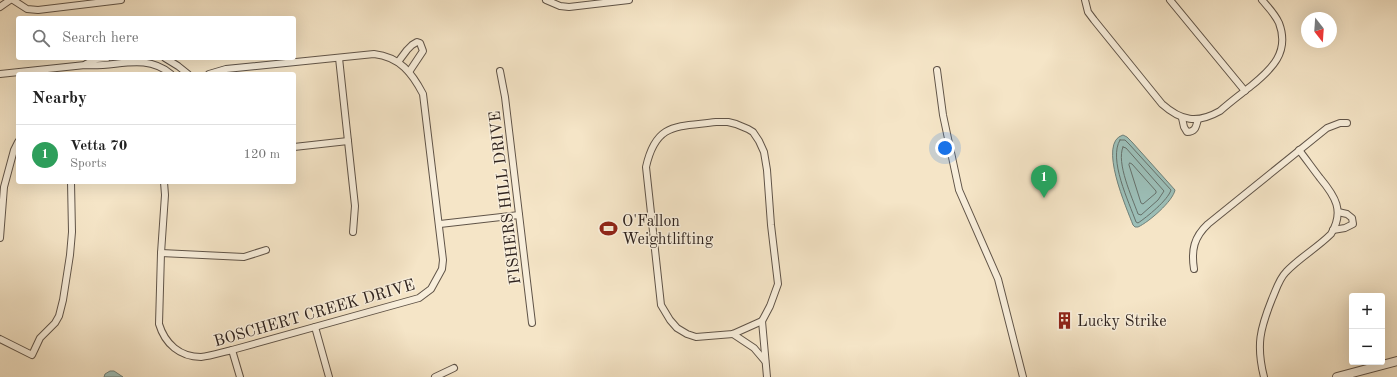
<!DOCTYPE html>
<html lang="en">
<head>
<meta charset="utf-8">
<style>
  :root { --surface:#fff; --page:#f6f6f6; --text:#222; --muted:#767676; --line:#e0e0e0; --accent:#8f2418 }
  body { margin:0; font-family:"Old Standard TT",serif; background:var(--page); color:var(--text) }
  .controls { position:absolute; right:12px; bottom:12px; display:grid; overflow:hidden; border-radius:4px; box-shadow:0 4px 16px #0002 }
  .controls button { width:36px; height:36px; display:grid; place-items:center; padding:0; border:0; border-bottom:1px solid var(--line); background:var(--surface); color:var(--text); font:20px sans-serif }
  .compass { position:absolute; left:1301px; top:12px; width:36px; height:36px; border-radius:50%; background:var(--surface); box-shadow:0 4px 16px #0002; rotate:163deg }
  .you { position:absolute; left:945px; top:148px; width:14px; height:14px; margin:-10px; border:3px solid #fff; border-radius:50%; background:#1a73e8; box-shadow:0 0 0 6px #1a73e833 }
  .badge { display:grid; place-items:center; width:26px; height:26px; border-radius:50%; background:var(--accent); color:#fff; font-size:13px; font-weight:700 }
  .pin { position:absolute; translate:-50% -33px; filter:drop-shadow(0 1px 2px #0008) }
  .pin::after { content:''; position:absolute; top:21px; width:14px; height:12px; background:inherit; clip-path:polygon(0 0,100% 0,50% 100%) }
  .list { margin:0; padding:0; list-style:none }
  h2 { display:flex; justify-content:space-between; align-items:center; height:52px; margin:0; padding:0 16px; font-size:17px }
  h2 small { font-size:13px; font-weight:400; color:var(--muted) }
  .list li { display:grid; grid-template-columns:26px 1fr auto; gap:12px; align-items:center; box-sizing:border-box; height:60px; padding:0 16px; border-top:1px solid var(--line) }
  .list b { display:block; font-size:15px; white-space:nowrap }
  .list p { margin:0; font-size:13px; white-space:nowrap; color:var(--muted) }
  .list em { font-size:13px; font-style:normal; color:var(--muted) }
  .icon { flex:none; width:22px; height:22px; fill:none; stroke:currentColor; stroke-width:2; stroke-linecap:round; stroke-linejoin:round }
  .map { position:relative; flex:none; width:1397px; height:377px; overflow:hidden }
  .search { position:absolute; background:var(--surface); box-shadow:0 4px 16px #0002; left:16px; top:16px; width:280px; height:44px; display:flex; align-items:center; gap:10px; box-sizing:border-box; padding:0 14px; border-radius:4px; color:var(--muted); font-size:15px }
  .panel { position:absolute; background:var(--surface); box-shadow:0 4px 16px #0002; left:16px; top:72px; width:280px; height:112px; border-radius:4px }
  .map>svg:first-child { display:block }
  .water { fill:#9cbfb8; stroke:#70817a }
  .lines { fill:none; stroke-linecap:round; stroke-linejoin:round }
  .shore { stroke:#66716b; stroke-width:1 }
  .minor-casing { stroke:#605448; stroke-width:8 }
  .tertiary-casing { stroke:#605448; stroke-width:10 }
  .minor { stroke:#f8eedb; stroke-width:6 }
  .tertiary { stroke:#f8eedb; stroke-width:8 }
  .labels { text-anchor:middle; stroke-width:3; stroke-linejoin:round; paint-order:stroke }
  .street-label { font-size:16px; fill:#2f231e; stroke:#f8eedb }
  .poi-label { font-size:16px; fill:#2f231e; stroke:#f8eedb; text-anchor:start }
</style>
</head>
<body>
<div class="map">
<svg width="1397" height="377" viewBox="0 0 1397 377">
  <rect width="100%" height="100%" fill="#f5e5c7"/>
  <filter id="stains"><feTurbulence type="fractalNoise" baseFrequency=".005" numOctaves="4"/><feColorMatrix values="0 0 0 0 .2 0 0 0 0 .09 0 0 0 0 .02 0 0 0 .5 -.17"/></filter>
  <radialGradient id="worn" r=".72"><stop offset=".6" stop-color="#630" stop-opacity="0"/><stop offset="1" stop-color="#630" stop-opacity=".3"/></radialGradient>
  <!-- water -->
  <g class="water">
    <path d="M1123,135l4,2 5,5 43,48c-2,11 -26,32 -37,37h-3l-2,-2c-6,-16 -36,-83 -10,-90z"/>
    <polygon points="110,371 114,371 123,377 104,377 105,374"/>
  </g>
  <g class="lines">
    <!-- shore -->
    <g class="shore">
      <path d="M1120,140h5l4,4 42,46c-3,10 -24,27 -33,33l-2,-1c-7,-20 -28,-63 -16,-82z"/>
      <path d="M1123,147l3,1 38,43 -6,9 -17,15 -3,-1c-6,-17 -22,-51 -15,-67z"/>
      <polygon points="1130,163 1132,164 1156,191 1156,193 1143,204 1141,203 1129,165"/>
    </g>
    <defs>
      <g id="minor">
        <polyline points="13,0 27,9 38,10 121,0"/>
        <polyline points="546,0 560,6 569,7 629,0"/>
        <path d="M1085,0l3,12 6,8 68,84c19,17 35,20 58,7 10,-9 21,-17 31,-25 21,-17 39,-34 28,-63 -4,-9 -11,-16 -17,-23"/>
        <polyline points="1170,0 1245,91"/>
        <polyline points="0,7 10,0"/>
        <polyline points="165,58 178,66 188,74"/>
        <polyline points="339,58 355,206 353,232"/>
        <polyline points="398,62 407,50 412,45 417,42 420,43 423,51 409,72"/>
        <polyline points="86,64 97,59 107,58"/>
        <polyline points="937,70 943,115 959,190 998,279 1023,377"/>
        <polyline points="500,71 505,97 532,323"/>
        <path d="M0,74l85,-9c31,3 59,-13 86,9"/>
        <path d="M1182,118l2,9 3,5c9,0 9,-6 11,-13"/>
        <path d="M716,122h12l8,2 12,5 5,3 6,9 5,11 3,18 4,55 7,59 -8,22 -8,15 -29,13 -37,3 -9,-3 -10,-6 -7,-8 -9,-15 -15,-138c10,-45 31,-40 70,-45z"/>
        <polyline points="294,147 348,141"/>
        <path d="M164,182l1,13 -4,58 -2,71c6,20 21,33 42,33 10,-1 22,-5 31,-7l187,-52 12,-9 11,-20 1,-9 -20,-166c-11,-21 -23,-37 -49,-40l-148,15 -17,5"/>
        <polyline points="440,224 519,215"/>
        <polyline points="1333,230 1345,228 1353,224 1352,218 1347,214 1338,212"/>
        <polyline points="0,238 4,187 14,150 18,142"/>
        <polyline points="161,253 244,257 266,250"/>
        <path d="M1194,269c-3,-19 0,-32 14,-45l119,-96 13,-5h7"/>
        <polyline points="762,321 767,377"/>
        <polyline points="315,327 329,377"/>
        <polyline points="733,334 754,348 765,361"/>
        <polyline points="0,339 32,355 40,338 55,323 59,316 63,300 70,255 72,232 71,182"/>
        <polyline points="232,350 240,377"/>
        <polyline points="435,377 454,368"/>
        <path d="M1264,377c-8,-32 -4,-48 8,-78 4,-9 7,-20 14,-27 13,-14 31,-24 45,-38 14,-23 4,-38 -11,-56 -7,-9 -14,-19 -21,-28"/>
      </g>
      <polyline id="tertiary" points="1337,377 1397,361"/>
    </defs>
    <!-- minor casing -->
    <use href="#minor" class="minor-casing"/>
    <!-- tertiary casing -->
    <use href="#tertiary" class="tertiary-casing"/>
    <!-- minor -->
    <use href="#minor" class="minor"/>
    <!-- tertiary -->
    <use href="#tertiary" class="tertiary"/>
  </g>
  <!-- icons -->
  <defs>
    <symbol id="stadium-bare" viewBox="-9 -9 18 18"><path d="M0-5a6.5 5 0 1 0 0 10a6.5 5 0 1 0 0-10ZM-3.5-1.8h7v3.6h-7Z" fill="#8f2418" stroke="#f8eedb" stroke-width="2.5" paint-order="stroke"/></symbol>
    <symbol id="building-bare" viewBox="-9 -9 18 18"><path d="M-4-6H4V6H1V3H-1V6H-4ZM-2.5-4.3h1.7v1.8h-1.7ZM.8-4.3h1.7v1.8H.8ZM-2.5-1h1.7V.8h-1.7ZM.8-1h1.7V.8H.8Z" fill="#8f2418" stroke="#f8eedb" stroke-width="2.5" paint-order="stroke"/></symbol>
  </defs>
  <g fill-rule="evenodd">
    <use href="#stadium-bare" x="596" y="216" width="25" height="25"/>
    <use href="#building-bare" x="1052" y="308" width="25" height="25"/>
  </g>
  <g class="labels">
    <!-- street labels -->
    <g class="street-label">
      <text transform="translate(504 198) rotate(-97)" y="6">FISHERS HILL DRIVE</text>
      <text transform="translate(314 312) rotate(-16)" y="6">BOSCHERT CREEK DRIVE</text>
    </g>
    <!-- poi labels -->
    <g class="poi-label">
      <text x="622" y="226">O'Fallon<tspan x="622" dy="18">Weightlifting</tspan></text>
      <text x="1077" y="326">Lucky Strike</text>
    </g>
  </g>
  <rect width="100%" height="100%" filter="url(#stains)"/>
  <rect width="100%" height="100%" fill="url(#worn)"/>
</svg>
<div class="controls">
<button>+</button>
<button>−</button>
</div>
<svg class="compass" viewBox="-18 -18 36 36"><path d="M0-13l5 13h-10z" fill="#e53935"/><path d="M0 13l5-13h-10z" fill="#767676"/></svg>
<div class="you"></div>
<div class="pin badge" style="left:1044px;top:198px;background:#2e9e5b">1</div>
<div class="search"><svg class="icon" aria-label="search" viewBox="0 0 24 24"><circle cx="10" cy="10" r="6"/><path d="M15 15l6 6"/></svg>Search here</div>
<section class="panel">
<h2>Nearby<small></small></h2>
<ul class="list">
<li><span class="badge" style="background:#2e9e5b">1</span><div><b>Vetta 70</b><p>Sports</p></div><em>120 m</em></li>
</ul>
</section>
</div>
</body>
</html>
